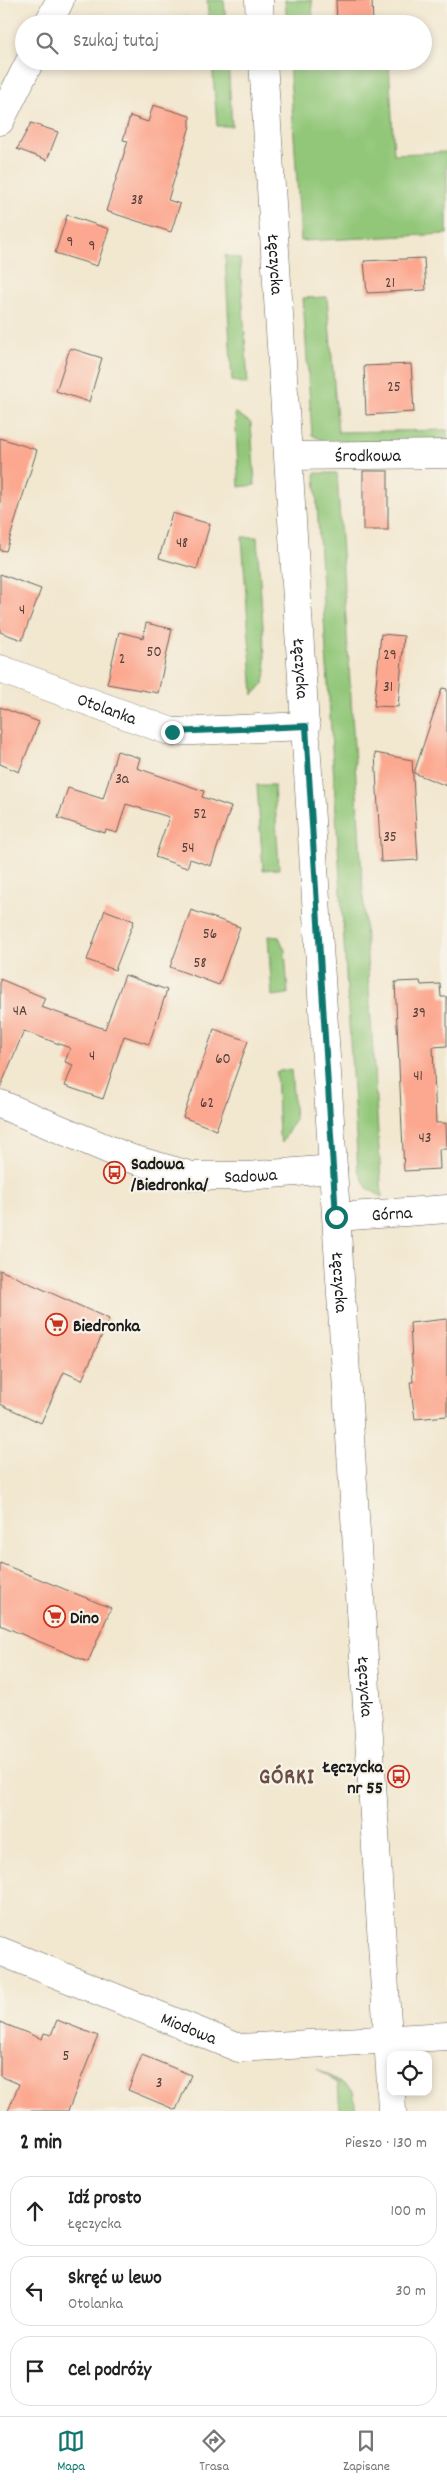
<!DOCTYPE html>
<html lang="pl">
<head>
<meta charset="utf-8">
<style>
  :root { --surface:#fff; --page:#f2f2f2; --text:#222; --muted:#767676; --line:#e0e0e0; --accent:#0f766e }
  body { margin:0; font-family:Dekko,sans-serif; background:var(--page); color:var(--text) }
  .controls { position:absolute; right:15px; bottom:15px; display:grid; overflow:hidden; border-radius:10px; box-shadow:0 2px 8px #0003 }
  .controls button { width:45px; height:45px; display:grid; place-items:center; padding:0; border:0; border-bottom:1px solid var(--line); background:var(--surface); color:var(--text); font:25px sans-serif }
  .stop { position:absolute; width:15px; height:15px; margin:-11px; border:4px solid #0f766e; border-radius:50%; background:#fff }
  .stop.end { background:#0f766e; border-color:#fff; box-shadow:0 1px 5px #0008 }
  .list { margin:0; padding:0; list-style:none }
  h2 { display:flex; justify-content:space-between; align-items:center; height:65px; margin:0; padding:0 20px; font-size:21px }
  h2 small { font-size:16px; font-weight:400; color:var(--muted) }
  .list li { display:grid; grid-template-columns:32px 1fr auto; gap:15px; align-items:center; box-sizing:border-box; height:70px; margin:0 10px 10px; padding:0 10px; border:1px solid var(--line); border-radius:20px }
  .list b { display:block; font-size:19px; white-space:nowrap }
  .list p { margin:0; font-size:16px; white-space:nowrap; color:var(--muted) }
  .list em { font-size:16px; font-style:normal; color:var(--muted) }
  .icon { flex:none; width:28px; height:28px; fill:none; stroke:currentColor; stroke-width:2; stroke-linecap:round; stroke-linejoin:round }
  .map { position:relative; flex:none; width:447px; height:2111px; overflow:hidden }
  .search { position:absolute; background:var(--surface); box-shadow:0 2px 8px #0003; left:15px; right:15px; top:15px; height:55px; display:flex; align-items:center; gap:12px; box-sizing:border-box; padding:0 18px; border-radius:28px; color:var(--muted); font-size:19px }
  .sheet { height:305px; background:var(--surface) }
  nav { display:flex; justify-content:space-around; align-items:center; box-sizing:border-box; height:70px; border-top:1px solid var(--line); background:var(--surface); font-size:14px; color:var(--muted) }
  nav a { display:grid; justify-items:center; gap:2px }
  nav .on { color:var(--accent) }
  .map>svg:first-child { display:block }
  .green { fill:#92c779; stroke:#57724a }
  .building { fill:#fca78f }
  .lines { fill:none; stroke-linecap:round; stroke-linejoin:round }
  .street-casing { stroke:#67635b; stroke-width:29 }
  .secondary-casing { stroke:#67635b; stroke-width:29 }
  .street { stroke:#fff; stroke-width:28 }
  .secondary { stroke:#fff; stroke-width:28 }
  .route { stroke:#0f766e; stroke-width:6 }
  .labels { text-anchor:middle; stroke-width:4.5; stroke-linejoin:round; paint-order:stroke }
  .number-label { font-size:15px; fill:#543f39 }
  .street-label { font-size:18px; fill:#1c1c1c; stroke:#f7f3e8 }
  .poi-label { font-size:18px; font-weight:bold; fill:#1c1c1c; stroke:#f7f3e8; text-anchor:start }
  .district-label { font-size:22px; font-weight:bold; letter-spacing:1px; fill:#6a4d44; stroke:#f7f3e8 }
</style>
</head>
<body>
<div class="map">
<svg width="447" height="2111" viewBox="0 0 447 2111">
  <rect width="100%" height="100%" fill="#f7f3e8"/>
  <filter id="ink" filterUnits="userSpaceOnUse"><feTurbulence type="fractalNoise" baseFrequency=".02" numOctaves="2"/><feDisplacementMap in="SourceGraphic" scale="10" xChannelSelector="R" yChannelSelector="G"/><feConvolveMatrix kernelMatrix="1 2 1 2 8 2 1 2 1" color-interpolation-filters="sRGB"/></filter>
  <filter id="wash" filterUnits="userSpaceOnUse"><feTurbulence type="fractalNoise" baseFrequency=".0096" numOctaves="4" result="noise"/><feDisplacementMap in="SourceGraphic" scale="20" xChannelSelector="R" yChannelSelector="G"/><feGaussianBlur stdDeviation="1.12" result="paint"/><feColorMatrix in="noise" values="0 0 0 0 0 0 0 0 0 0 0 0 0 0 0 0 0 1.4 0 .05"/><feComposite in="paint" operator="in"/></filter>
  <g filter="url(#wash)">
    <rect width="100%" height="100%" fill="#f2e7cf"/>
    <!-- green -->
    <g class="green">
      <polygon points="207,0 224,0 226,24 209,24"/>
      <polygon points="285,0 312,0 313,24 287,24"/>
      <polygon points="212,61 228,61 232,126 217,126"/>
      <polygon points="289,61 314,61 315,68 389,62 394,154 447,152 447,234 301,241"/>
      <polygon points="225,255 240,259 248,384 232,381"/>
      <polygon points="327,297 338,432 447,430 447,441 328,443 312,435 303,298"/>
      <polygon points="235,412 251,423 255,485 239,487"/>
      <polygon points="315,473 337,473 382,1197 367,1188 358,1170"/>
      <polygon points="242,537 257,537 266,671 264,683 253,695"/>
      <polygon points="274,785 279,869 263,870 257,785"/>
      <polygon points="268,936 279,937 285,950 288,994 272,996"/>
      <polygon points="291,1069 295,1119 282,1143 279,1135 276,1072"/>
      <polygon points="317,2068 353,2091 356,2111 340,2111 338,2084"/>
    </g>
    <g id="blocks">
      <!-- building -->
      <g class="building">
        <polygon points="336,0 372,0 373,24 337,24"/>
        <polygon points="187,17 187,24 161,24 161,19"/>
        <polygon points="164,61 189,61 189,64 164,65"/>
        <polygon points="153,105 190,116 190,126 168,200 180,204 171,232 106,211 128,141 123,140 130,116 148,122"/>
        <polygon points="31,123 58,132 47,160 17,149"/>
        <polygon points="67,215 109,229 97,266 55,253"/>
        <polygon points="424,258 426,290 367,293 364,261"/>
        <polygon points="70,348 102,358 89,402 56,391"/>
        <polygon points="411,364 414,412 366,415 364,366"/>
        <polygon points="0,438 37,450 6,551 0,550"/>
        <rect x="363" y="471" width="25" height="59"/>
        <polygon points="172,513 210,524 197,569 159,558"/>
        <polygon points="0,574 41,589 22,640 0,632"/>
        <polygon points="146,623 172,629 158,693 107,684 119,632 143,638"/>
        <polygon points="381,634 404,636 398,707 374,706"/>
        <polygon points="442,688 447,689 447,786 414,773"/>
        <polygon points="0,707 39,722 19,772 0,764"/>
        <polygon points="117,751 140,758 137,768 204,791 202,797 231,807 211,866 190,859 187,868 155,857 169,817 126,804 117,833 106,830 105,833 58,818 68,788 103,799"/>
        <polygon points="375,753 412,760 418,860 381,862"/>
        <polygon points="105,910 134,921 115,970 87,960"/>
        <polygon points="191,910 240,927 219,985 170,967"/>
        <polygon points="125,975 167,990 149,1044 124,1036 103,1099 65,1086 73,1065 65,1062 70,1048 24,1031 0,1088 0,979 45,998 41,1007 105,1029"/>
        <polygon points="420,981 421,985 440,984 441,997 447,997 447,1046 433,1047 436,1123 446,1123 447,1149 439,1149 440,1169 404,1171 395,982"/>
        <polygon points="214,1029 248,1041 216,1130 183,1117"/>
        <polygon points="0,1270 109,1319 82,1380 64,1372 41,1423 0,1404"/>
        <polygon points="447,1319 447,1416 415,1419 410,1382 413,1382 410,1323"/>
        <polygon points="0,1563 111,1608 88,1662 0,1625"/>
        <polygon points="57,2020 98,2036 68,2111 8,2111 19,2084 0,2076 0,2022 42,2039 44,2033 51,2035"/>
        <polygon points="142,2055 191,2075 176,2110 128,2090"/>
      </g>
    </g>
  </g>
  <g filter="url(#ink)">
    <use href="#blocks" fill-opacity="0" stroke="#67635b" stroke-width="1"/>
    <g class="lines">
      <defs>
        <g id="street">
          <polyline points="48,24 60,0"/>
          <polyline points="0,121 30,61"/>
          <path id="s1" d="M289,456l158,-2"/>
          <path id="s2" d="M0,669l172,63 134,-6"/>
          <path id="s3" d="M0,1104l129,54 63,18h55l86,-7"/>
          <path id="s4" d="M337,1217l110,-8"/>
          <path id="s5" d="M0,1951l239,97 208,-12"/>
        </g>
        <g id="secondary">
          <polyline points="259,0 260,24"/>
          <path id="s6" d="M263,61l128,2024"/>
          <polyline points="391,2092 392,2111"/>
        </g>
      </defs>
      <!-- street casing -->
      <use href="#street" class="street-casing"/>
      <!-- secondary casing -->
      <use href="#secondary" class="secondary-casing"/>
      <!-- street -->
      <use href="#street" class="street"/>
      <!-- secondary -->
      <use href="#secondary" class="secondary"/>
    </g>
  </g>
  <g class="lines" filter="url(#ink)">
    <!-- route -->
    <polyline class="route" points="172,732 306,726 336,1217"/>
  </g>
  <!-- icons -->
  <defs>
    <symbol id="bus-ring" viewBox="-11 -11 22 22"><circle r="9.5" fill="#f7f3e8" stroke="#c8321e" stroke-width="1.5"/><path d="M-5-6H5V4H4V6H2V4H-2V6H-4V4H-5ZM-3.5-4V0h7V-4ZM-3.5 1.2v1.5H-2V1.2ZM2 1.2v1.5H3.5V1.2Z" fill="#c8321e"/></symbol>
    <symbol id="supermarket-ring" viewBox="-11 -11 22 22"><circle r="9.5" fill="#f7f3e8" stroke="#c8321e" stroke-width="1.5"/><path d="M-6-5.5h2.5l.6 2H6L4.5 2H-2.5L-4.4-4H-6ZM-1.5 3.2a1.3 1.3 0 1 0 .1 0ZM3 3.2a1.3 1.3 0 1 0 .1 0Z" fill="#c8321e"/></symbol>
  </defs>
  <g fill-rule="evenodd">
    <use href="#bus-ring" x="102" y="1160" width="25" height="25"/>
    <use href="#supermarket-ring" x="44" y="1312" width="25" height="25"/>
    <use href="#supermarket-ring" x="42" y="1604" width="25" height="25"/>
    <use href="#bus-ring" x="386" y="1764" width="25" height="25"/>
  </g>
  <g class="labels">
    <!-- number labels -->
    <g class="number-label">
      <text x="137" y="204">38</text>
      <text x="70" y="246">9</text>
      <text x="92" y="250">9</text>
      <text x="390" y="287">21</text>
      <text x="394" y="391">25</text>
      <text x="182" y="547">48</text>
      <text x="22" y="614">4</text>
      <text x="154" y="656">50</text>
      <text x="390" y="659">29</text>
      <text x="122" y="663">2</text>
      <text x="388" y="691">31</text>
      <text x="122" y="783">3a</text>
      <text x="200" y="818">52</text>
      <text x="390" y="841">35</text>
      <text x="188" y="852">54</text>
      <text x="210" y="938">56</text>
      <text x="200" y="967">58</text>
      <text x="20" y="1015">4A</text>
      <text x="419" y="1017">39</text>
      <text x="92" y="1060">4</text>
      <text x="223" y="1063">60</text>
      <text x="418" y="1080">41</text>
      <text x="207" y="1107">62</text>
      <text x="425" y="1142">43</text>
      <text x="66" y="2060">5</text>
      <text x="159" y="2087">3</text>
    </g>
    <!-- street labels -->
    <g class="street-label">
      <text dy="6" stroke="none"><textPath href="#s6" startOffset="204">Łęczycka</textPath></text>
      <text dy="6" stroke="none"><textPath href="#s1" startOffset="79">Środkowa</textPath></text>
      <text dy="6" stroke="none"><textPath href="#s6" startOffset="609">Łęczycka</textPath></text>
      <text dy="6" stroke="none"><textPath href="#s2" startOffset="114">Otolanka</textPath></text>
      <text dy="6" stroke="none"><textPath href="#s3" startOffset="264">Sadowa</textPath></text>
      <text dy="6" stroke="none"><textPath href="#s4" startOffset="55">Górna</textPath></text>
      <text dy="6" stroke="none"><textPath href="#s6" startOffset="1224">Łęczycka</textPath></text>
      <text dy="6" stroke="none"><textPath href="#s6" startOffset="1629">Łęczycka</textPath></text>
      <text dy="6" stroke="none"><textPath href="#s5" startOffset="204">Miodowa</textPath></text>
    </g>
    <!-- poi labels -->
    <g class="poi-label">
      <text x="131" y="1169">Sadowa<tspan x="131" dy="21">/Biedronka/</tspan></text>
      <text x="73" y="1331">Biedronka</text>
      <text x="70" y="1623">Dino</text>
      <text x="383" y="1772" text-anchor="end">Łęczycka<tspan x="383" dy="21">nr 55</tspan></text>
    </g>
    <!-- district labels -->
    <g class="district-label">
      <text x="287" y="1783">GÓRKI</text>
    </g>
  </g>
</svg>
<div class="controls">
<button><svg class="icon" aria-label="locate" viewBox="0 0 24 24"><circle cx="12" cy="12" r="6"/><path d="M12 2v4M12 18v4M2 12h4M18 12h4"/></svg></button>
</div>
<div class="stop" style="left:336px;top:1217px"></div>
<div class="stop end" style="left:172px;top:732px"></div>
<div class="search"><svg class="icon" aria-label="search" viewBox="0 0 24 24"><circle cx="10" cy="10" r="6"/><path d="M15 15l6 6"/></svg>Szukaj tutaj</div>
</div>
<section class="sheet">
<h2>2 min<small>Pieszo · 130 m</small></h2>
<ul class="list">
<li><svg class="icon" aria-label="ahead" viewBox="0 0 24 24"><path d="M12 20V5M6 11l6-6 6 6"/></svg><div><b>Idź prosto</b><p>Łęczycka</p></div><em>100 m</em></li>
<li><svg class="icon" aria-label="left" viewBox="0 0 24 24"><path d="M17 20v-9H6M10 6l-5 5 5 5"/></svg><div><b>Skręć w lewo</b><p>Otolanka</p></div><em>30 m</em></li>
<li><svg class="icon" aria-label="arrive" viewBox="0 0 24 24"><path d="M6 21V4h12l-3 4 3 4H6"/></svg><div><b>Cel podróży</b></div></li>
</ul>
</section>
<nav>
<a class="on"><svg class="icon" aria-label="map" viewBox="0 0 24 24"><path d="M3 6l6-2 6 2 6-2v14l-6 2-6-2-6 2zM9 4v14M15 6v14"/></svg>Mapa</a>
<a><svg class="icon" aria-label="directions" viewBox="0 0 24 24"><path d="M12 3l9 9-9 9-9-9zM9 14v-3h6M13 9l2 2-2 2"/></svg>Trasa</a>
<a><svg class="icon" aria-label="saved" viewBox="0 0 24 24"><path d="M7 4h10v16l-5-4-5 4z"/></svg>Zapisane</a>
</nav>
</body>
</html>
